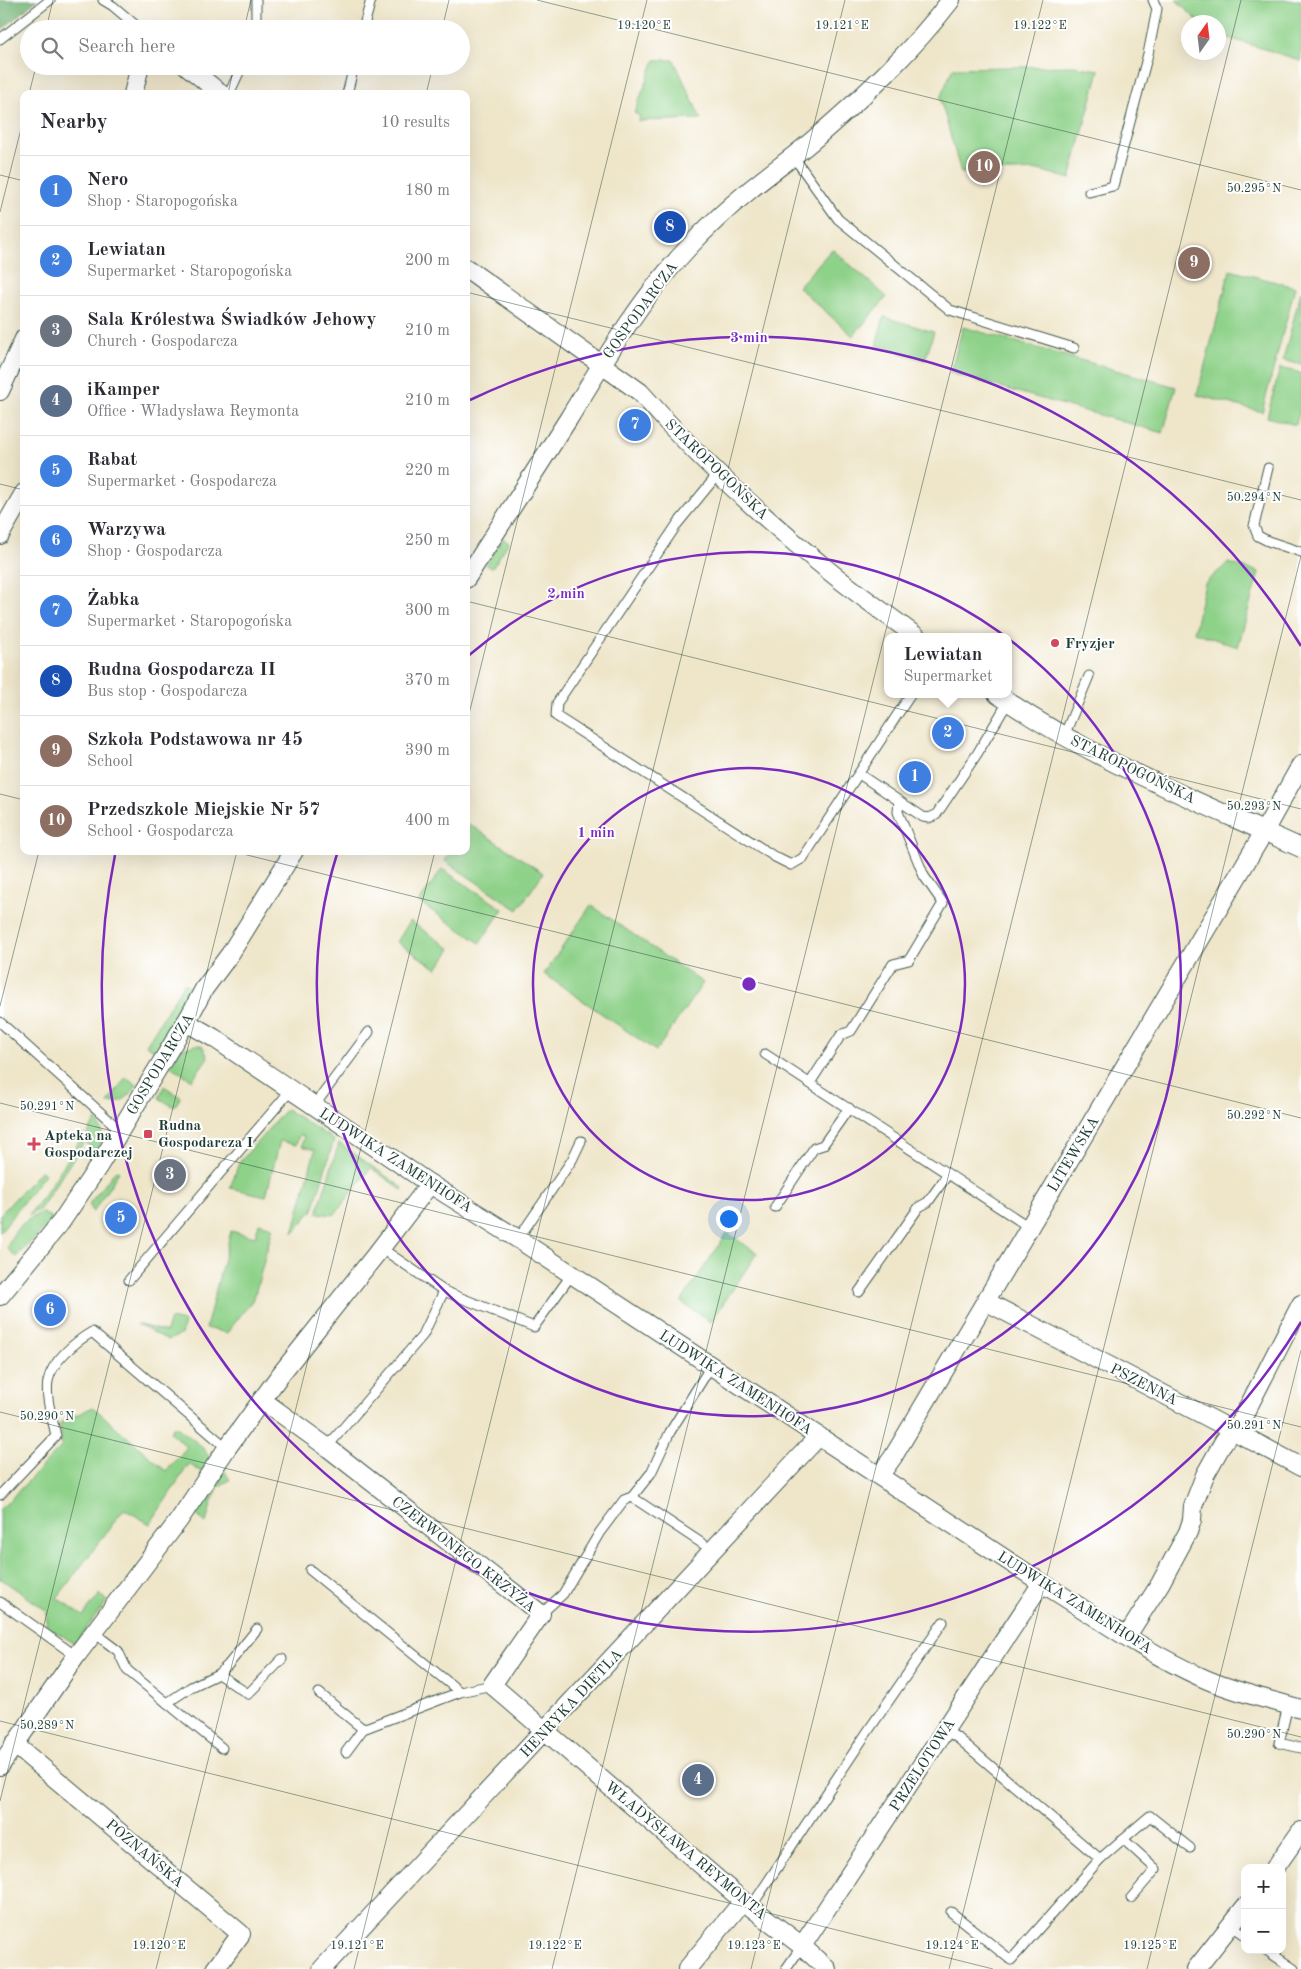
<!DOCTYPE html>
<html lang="en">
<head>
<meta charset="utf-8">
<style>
  :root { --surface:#fff; --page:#f2f2f3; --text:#2b2b33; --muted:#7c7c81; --line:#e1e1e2; --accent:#db2777 }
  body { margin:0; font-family:"Old Standard TT",serif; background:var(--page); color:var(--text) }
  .controls { position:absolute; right:15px; bottom:15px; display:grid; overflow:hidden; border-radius:10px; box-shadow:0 5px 20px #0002 }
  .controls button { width:45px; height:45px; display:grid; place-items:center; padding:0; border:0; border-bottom:1px solid var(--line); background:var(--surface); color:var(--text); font:25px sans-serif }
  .compass { position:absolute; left:1181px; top:15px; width:45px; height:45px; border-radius:50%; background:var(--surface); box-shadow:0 5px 20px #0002; rotate:14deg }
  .you { position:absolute; left:728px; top:1218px; width:18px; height:18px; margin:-12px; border:4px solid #fff; border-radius:50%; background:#1a73e8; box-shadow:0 0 0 8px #1a73e833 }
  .badge { display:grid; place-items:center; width:32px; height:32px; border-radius:50%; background:var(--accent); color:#fff; font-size:16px; font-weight:700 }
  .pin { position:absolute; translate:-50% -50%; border:2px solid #fff; box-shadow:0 1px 5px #0006 }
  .popup { position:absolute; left:884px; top:633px; width:128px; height:65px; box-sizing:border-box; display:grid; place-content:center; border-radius:10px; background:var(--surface); filter:drop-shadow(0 1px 4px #0005); font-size:16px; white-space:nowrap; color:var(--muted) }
  .popup b { font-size:19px; color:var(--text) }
  .popup::after { content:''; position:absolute; left:50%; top:100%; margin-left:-10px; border:10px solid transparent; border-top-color:var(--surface) }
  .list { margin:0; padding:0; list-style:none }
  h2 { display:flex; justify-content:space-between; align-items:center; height:65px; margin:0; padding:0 20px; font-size:21px }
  h2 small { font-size:16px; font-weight:400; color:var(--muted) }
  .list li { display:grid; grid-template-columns:32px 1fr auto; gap:15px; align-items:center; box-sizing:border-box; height:70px; padding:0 20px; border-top:1px solid var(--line) }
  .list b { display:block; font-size:19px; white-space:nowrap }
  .list p { margin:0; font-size:16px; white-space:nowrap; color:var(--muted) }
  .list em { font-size:16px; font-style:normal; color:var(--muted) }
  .icon { flex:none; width:28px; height:28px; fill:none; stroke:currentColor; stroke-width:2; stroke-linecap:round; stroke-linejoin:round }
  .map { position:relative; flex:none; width:1301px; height:1969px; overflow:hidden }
  .search { position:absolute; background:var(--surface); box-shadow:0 5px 20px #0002; left:20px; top:20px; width:450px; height:55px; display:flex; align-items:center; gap:12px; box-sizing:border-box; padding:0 18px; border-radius:28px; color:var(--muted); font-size:19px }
  .panel { position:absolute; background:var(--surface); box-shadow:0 5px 20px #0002; left:20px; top:90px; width:450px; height:765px; border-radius:10px }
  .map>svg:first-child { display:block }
  .green { fill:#8ed189; stroke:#56875e }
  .forest { fill:#72b375; stroke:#487854 }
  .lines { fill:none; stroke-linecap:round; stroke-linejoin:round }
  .lane-casing { stroke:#3e564a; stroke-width:11 }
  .street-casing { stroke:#3e564a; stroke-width:20 }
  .lane { stroke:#fff; stroke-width:9 }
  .street { stroke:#fff; stroke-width:18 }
  .ticks { fill:none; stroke:#1f3d34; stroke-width:1; stroke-opacity:0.45 }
  .ring { fill:none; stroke:#7b2cbf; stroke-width:2.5 }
  .poi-dot { fill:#d1495b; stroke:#fff; stroke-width:2 }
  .labels { text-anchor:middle; stroke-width:4; stroke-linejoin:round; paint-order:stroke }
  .street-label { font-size:15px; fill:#1f3d34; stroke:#fff }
  .poi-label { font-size:15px; font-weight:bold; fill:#1f3d34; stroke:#fff; text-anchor:start }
  .ticks-label { font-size:12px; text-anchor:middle; fill:#1f3d34; stroke:#fff; stroke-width:4; stroke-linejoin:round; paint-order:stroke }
  .centre { fill:#7b2cbf; stroke:#fff; stroke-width:2.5 }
  .ring-label { font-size:15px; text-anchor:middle; font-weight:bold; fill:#7b2cbf; stroke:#fff; stroke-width:4; stroke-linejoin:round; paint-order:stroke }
</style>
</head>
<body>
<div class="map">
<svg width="1301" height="1969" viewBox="0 0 1301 1969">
  <rect width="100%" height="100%" fill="#fff"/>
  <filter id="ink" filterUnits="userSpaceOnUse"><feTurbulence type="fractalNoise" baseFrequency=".02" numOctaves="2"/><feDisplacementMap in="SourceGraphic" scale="10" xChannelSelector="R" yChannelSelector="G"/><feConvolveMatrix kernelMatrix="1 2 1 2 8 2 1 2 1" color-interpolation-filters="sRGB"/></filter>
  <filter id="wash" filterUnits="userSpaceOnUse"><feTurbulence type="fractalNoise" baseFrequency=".0096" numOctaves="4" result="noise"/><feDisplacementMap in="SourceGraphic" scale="20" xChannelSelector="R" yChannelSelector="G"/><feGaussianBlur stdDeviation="1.12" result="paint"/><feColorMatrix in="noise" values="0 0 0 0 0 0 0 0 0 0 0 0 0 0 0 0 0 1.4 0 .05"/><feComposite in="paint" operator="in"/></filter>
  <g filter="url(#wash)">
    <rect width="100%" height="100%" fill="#efe6ca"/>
    <!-- green -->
    <g class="green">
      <polygon points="1176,0 1301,0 1301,62 1296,59 1219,35 1218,22 1199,22"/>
      <polygon points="655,60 674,60 701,119 638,121 640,116 634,113"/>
      <polygon points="1073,66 1099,70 1070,179 1039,170 961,173 940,98 953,68"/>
      <polygon points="832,249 887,297 853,336 798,287"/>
      <polygon points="1230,270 1295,287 1262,412 1197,395"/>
      <polygon points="1301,291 1301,365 1283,360"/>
      <polygon points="884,317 934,332 925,360 876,345"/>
      <polygon points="963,327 1176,387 1163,433 950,373"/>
      <polygon points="1280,368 1301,373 1301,406 1296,425 1267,417"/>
      <polygon points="503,538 509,542 492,568 486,565"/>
      <polygon points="1228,563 1259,572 1238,647 1194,632 1205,583"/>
      <polygon points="469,824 543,873 518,910 445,861 451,851 466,851 466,829"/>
      <polygon points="442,869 503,909 480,943 419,902"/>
      <polygon points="591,905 703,983 656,1051 544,974"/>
      <polygon points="410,921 451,949 437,969 397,942"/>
      <polygon points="184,983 190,987 169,1032 157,1052 146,1045"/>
      <polygon points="194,1045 202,1045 208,1057 192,1080 170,1066 180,1050"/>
      <path d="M126,1077l11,8c-8,12 -14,18 -29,18z"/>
      <polygon points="164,1086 181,1097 174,1107 159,1098"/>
      <polygon points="286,1109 334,1140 313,1210 293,1233 315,1150 302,1146 304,1136 299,1135 296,1145 280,1141 266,1196 230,1188 239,1163"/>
      <path d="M96,1120c8,10 7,19 2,31l-11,-7v-10z"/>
      <polygon points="84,1134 84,1142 40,1209 28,1216 47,1191"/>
      <polygon points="339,1143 403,1188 402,1190 371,1168 334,1215 317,1213"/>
      <polygon points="41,1170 45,1174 0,1232 0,1215"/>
      <polygon points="116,1170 119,1172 93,1212 89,1204"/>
      <path d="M42,1212l11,7 -37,38 -9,-8c6,-21 17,-28 35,-37z"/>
      <polygon points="259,1223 273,1227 254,1298 227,1333 206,1328 231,1231 255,1237"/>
      <polygon points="727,1233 757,1253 711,1322 681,1302"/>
      <polygon points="170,1319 184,1322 181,1335 168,1340 137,1324 166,1332"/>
      <path d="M93,1407l73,64 21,-24 -17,-15 5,-6c8,6 34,23 34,33 -1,5 -6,9 -8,13l-12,-8 -39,60 -26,-15 -67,89 26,18 17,-22 7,7 -32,43 -29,-19 1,-14 -47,-33v-68l62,-64 -2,-23z"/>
      <polygon points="221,1465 230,1480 219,1486 212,1501 206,1523 194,1513 221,1478 219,1472"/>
    </g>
    <!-- forest -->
    <polygon class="forest" points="0,0 37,0 0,31"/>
  </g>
  <g filter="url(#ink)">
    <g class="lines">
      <defs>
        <g id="lane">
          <polyline points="103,0 113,6 140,29"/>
          <polyline points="253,29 256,18 256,0"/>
          <polyline points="363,29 371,0"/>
          <polyline points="0,39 50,0"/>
          <polyline points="229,94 242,66"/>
          <polyline points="347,94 354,66"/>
          <polyline points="793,156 838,219 950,310 1074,348"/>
          <polyline points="1089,192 1113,186 1148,54 1157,9 1153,0"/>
          <polyline points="1268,468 1254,526 1258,536 1268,541 1301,552"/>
          <polyline points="719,473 678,523 557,703 556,716 775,857 791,865 803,858 911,694"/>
          <polyline points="1064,736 1089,676"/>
          <polyline points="859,774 923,817 929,818 936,815 977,754 1008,702"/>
          <polyline points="0,1022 120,1130"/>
          <polyline points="765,1054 1029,1227"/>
          <polyline points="810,1083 841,1035 851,1031 893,964 909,960 943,903 924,876 898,812 899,801"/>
          <polyline points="314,1106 369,1032"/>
          <polyline points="775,1207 814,1148 823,1145 849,1108"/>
          <polyline points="518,1239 572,1160 581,1141"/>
          <polyline points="129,1280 291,1090"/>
          <polyline points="444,1291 534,1327 572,1274"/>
          <polyline points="859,1292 919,1207 928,1202 948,1174"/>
          <polyline points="327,1447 423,1335 444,1291 381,1248"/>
          <path d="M0,1495l56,-59c-3,-16 -11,-38 -8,-55 4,-20 27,-39 44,-49l135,116"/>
          <polyline points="632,1497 712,1550"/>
          <polyline points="310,1570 460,1692"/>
          <polyline points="0,1602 76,1656"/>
          <polyline points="541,1614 563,1594 600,1532 624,1500 632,1497 651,1473 670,1432 711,1366"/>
          <polyline points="93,1632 118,1651 127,1670 222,1748"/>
          <polyline points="218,1674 248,1694 282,1659"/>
          <polyline points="319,1693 363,1729"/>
          <polyline points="167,1703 191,1687 218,1674 228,1665 257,1629"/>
          <polyline points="1288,1705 1279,1743 1301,1748"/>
          <polyline points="945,1730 959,1739 1100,1859 1011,1960 951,1912"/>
          <polyline points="346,1752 363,1729 460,1692 492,1685"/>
          <polyline points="1123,1839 1150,1816 1190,1848"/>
          <polyline points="1100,1859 1123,1839 1156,1869 1131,1898"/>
          <polyline points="751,1907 868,1731 943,1622"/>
          <polyline points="1231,1925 1245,1935"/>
          <polyline points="1266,1950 1294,1969"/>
          <polyline points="786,1969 802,1946"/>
        </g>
        <g id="street">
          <polyline points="187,66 221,94"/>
          <polyline points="133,94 140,66"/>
          <path d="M466,268l174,124c57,65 122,125 189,179 28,23 59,44 88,66"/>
          <polyline points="0,391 24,339"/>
          <polyline points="0,535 24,493"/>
          <path d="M466,579c34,-54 69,-107 103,-161 36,-59 71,-119 118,-169 20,-22 42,-42 64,-60 23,-19 47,-35 69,-55 47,-41 93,-84 131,-134"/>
          <path d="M997,694c93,65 201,107 304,154"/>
          <path d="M186,1022l28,16 216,146 88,55 524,344c52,32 104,70 161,95 31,14 65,21 98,31"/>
          <polyline points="0,1296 61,1222 98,1167 189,1017 204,989 230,954 294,851"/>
          <polyline points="987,1302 1234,1431 1301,1467"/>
          <polyline points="262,1400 327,1447 541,1614 492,1685 743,1901 802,1946 827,1969"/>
          <polyline points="880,1475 893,1457 1258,842 1301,765"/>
          <polyline points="1127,1636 1160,1584 1188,1532 1192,1520 1193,1506 1205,1475 1224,1441 1240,1423 1301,1304"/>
          <polyline points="14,1744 241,1934 215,1969"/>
          <polyline points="0,1766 76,1656 179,1520 227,1448 280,1375 381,1248 430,1184"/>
          <polyline points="1275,1868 1301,1831"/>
          <polyline points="802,1946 1042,1583"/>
          <polyline points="322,1969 819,1436"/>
          <polyline points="687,1969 743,1901"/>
          <polyline points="1196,1969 1245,1907"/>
        </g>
      </defs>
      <!-- lane casing -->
      <use href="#lane" class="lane-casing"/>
      <!-- street casing -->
      <use href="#street" class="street-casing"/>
      <!-- lane -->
      <use href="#lane" class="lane"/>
      <!-- street -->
      <use href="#street" class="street"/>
    </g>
  </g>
  <!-- ticks -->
  <path class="ticks" d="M537,0l764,190M46,29l7,-29M244,29l7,-29M442,29l7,-29M29,94l7,-28M228,94l6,-28M426,94l7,-28M0,175l24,6M0,212l24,-95M466,292l835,208M0,484l24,6M466,601l835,208M466,726l181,-726M0,794l24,6M231,851l1070,267M0,1006l39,-155M0,1103l1301,324M0,1412l1301,325M0,1721l993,248M0,1801l237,-950M156,1969l279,-1118M354,1969l491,-1969M552,1969l491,-1969M751,1969l490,-1969M949,1969l352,-1413M1147,1969l154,-619"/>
  <!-- distance rings -->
  <g class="ring">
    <circle cx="749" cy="984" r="216"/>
    <path d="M468 656A432 432 0 1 1 337 854"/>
    <path d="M1301 1322A647 647 0 0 1 115 855M470 400A647 647 0 0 1 1301 646"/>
  </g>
  <!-- markers -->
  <g class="poi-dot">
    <circle cx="1055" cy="643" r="5"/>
    <rect x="143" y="1129" width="10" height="10" rx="2.5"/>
    <path d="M31.5 1136.5h5v5h5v5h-5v5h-5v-5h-5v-5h5z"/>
  </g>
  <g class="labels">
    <!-- street labels -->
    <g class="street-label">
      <text transform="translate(640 310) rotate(-54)" y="5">GOSPODARCZA</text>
      <text transform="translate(717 469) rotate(44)" y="5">STAROPOGOŃSKA</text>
      <text transform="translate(1133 769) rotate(26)" y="5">STAROPOGOŃSKA</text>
      <text transform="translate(160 1064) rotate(-59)" y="5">GOSPODARCZA</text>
      <text transform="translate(1073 1154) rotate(-59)" y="5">LITEWSKA</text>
      <text transform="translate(396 1160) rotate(33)" y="5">LUDWIKA ZAMENHOFA</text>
      <text transform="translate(736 1382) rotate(33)" y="5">LUDWIKA ZAMENHOFA</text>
      <text transform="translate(1144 1384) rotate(27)" y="5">PSZENNA</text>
      <text transform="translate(464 1554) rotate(38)" y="5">CZERWONEGO KRZYŻA</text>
      <text transform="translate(1075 1602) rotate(32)" y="5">LUDWIKA ZAMENHOFA</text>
      <text transform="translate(571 1703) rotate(-47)" y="5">HENRYKA DIETLA</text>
      <text transform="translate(922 1765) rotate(-57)" y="5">PRZELOTOWA</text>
      <text transform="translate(686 1850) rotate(40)" y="5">WŁADYSŁAWA REYMONTA</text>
      <text transform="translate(145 1853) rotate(40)" y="5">POZNAŃSKA</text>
    </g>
    <!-- poi labels -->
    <g class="poi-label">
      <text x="1065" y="648">Fryzjer</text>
      <text x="158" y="1130">Rudna<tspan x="158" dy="17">Gospodarcza I</tspan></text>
      <text x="44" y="1140">Apteka na<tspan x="44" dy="17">Gospodarczej</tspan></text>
    </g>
  </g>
  <g class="ticks-label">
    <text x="644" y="29">19.120°E</text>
    <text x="842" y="29">19.121°E</text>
    <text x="1040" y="29">19.122°E</text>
    <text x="1254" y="192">50.295°N</text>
    <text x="1254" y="501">50.294°N</text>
    <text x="1254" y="810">50.293°N</text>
    <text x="47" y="1110">50.291°N</text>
    <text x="1254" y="1119">50.292°N</text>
    <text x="47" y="1420">50.290°N</text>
    <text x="1254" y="1429">50.291°N</text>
    <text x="47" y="1729">50.289°N</text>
    <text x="1254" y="1738">50.290°N</text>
    <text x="159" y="1949">19.120°E</text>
    <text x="357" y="1949">19.121°E</text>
    <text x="555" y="1949">19.122°E</text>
    <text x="754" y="1949">19.123°E</text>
    <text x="952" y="1949">19.124°E</text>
    <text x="1150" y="1949">19.125°E</text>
  </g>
  <circle cx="749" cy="984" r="8" class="centre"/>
  <g class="ring-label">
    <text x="749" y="342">3 min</text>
    <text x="566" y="598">2 min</text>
    <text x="596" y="837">1 min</text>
  </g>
</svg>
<div class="controls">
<button>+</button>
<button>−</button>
</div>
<svg class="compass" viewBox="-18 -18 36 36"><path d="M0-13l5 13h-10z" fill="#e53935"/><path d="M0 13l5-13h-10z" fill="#7c7c81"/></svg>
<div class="you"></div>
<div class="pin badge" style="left:915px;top:777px;background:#3f7fe0">1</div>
<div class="pin badge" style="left:948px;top:733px;background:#3f7fe0">2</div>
<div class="popup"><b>Lewiatan</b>Supermarket</div>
<div class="pin badge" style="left:170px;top:1175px;background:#6b7280">3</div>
<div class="pin badge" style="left:698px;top:1780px;background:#5c6f8a">4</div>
<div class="pin badge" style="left:121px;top:1218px;background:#3f7fe0">5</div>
<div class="pin badge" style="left:50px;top:1310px;background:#3f7fe0">6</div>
<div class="pin badge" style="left:635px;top:425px;background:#3f7fe0">7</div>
<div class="pin badge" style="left:670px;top:227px;background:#1a4fb4">8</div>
<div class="pin badge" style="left:1194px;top:263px;background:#8d6e63">9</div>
<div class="pin badge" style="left:984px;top:167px;background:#8d6e63">10</div>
<div class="search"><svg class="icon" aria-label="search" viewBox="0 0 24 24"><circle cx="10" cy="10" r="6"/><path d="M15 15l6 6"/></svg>Search here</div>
<section class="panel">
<h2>Nearby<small>10 results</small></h2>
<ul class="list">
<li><span class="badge" style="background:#3f7fe0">1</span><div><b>Nero</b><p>Shop · Staropogońska</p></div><em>180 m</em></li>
<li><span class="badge" style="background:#3f7fe0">2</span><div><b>Lewiatan</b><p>Supermarket · Staropogońska</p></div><em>200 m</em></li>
<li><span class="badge" style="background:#6b7280">3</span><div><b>Sala Królestwa Świadków Jehowy</b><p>Church · Gospodarcza</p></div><em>210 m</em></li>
<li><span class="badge" style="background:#5c6f8a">4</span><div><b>iKamper</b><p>Office · Władysława Reymonta</p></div><em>210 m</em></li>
<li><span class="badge" style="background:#3f7fe0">5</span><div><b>Rabat</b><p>Supermarket · Gospodarcza</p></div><em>220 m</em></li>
<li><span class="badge" style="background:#3f7fe0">6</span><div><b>Warzywa</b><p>Shop · Gospodarcza</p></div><em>250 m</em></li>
<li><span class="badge" style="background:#3f7fe0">7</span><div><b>Żabka</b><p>Supermarket · Staropogońska</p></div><em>300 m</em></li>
<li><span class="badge" style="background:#1a4fb4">8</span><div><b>Rudna Gospodarcza II</b><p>Bus stop · Gospodarcza</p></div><em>370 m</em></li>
<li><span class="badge" style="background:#8d6e63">9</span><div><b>Szkoła Podstawowa nr 45</b><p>School</p></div><em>390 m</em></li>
<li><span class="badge" style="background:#8d6e63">10</span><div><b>Przedszkole Miejskie Nr 57</b><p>School · Gospodarcza</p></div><em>400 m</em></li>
</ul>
</section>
</div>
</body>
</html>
